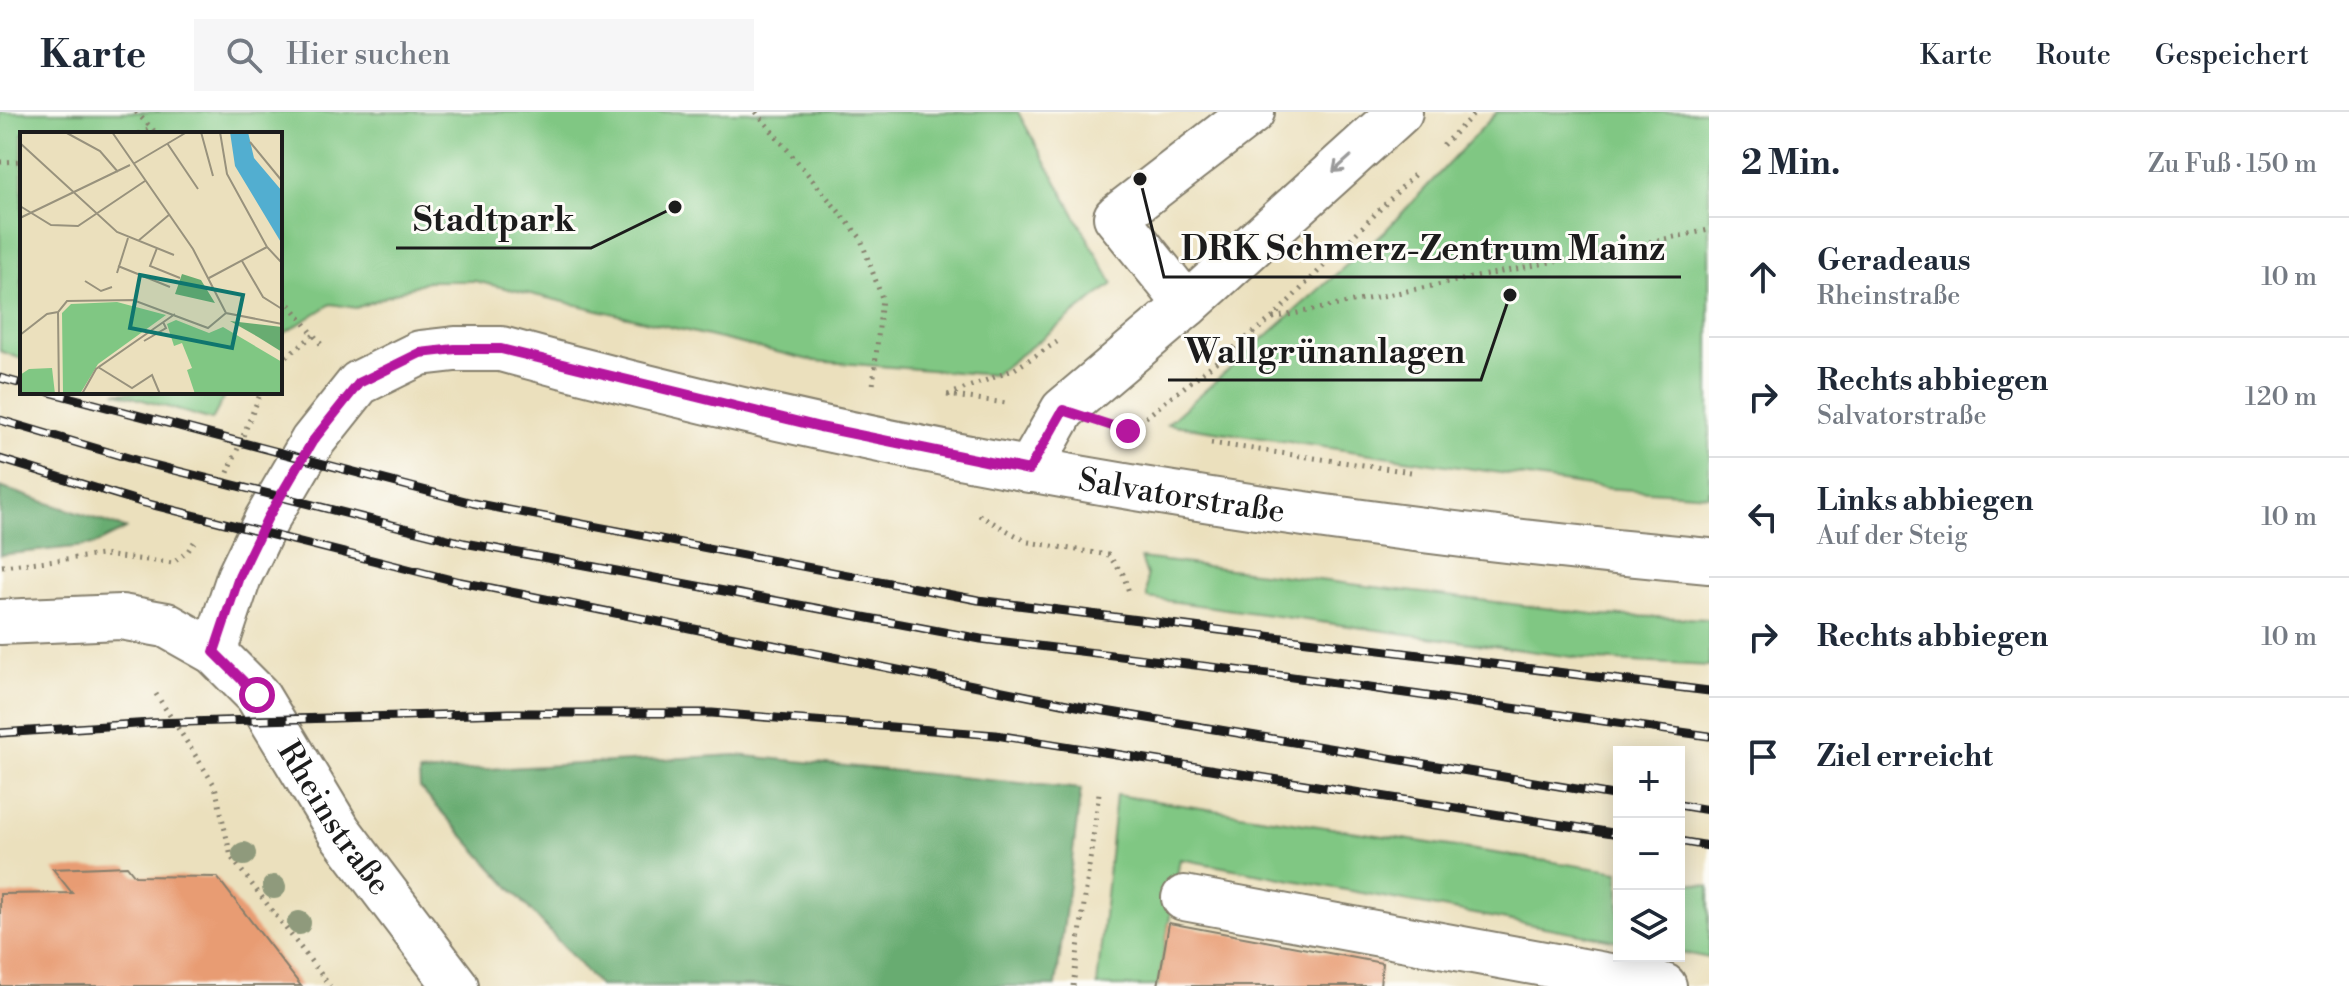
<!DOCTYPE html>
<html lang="de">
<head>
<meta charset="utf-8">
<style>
  :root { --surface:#fff; --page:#f6f6f7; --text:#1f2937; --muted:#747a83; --line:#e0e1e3 }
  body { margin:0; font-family:"Libre Bodoni",serif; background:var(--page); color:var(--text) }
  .controls { position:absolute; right:24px; bottom:24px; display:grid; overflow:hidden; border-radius:0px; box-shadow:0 4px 20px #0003 }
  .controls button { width:72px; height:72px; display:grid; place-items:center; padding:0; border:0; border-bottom:2px solid var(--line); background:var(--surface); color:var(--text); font:40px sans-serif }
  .stop { position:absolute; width:24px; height:24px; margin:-18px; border:6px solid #b5179e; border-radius:50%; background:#fff }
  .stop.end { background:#b5179e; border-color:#fff; box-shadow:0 2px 8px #0008 }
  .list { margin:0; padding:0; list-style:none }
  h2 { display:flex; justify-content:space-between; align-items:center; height:104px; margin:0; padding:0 32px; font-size:34px }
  h2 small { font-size:26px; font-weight:400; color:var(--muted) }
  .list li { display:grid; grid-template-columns:52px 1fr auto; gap:24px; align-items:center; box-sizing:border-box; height:120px; padding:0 32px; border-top:2px solid var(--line) }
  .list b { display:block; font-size:30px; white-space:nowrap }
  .list p { margin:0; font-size:26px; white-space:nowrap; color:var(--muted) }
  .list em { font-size:26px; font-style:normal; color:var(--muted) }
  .icon { flex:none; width:44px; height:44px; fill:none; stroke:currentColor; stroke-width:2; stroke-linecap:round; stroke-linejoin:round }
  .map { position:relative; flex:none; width:1709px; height:874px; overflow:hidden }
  header { display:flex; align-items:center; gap:48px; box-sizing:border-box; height:112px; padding:0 40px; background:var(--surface); border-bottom:2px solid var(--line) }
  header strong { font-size:38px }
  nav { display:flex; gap:44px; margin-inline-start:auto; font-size:28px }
  .search { width:560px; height:72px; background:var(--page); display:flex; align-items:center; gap:20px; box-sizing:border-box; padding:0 28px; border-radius:0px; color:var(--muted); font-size:30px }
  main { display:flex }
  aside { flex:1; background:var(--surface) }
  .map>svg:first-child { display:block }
  .green { fill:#80c783; stroke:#4e7250; stroke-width:2 }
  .forest { fill:#68ac71; stroke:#426446; stroke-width:2 }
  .building { fill:#e89c73 }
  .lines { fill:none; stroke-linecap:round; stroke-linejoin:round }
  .minor-casing { stroke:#847e6c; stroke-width:48 }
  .major-casing { stroke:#847e6c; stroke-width:48 }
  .path { stroke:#847e6c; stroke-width:5; stroke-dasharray:2 6; stroke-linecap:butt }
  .minor { stroke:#fff; stroke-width:44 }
  .major { stroke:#fff; stroke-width:44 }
  .rail-casing { stroke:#1c1c1c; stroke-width:9 }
  .rail { stroke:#fdfcf7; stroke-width:6; stroke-dasharray:18; stroke-linecap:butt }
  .tree { fill:#8f9a7b }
  .oneway { stroke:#999 }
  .route { stroke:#b5179e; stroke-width:10 }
  .labels { text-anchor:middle; stroke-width:6; stroke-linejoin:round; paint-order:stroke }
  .street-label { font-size:32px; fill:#1c1c1c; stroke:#fdfcf7 }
  .inset-road { fill:none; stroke:#98927d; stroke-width:2 }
  .view { fill:#0f766e; fill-opacity:0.15; stroke:#0f766e; stroke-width:4 }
  .inset-edge { fill:none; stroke:#1c1c1c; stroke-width:4 }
  .leader { fill:none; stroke:#1c1c1c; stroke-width:3 }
  .callout-dot { fill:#1c1c1c; stroke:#fdfcf7; stroke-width:3 }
  .callout-label { font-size:34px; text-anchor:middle; font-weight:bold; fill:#1c1c1c; stroke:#fdfcf7; stroke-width:6; stroke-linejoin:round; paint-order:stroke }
</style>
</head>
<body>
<header>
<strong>Karte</strong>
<div class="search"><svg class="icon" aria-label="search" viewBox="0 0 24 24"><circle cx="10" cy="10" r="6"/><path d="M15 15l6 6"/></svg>Hier suchen</div>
<nav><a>Karte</a><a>Route</a><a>Gespeichert</a></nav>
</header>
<main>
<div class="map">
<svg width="1709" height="874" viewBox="0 0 1709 874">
  <rect width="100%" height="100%" fill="#fdfcf7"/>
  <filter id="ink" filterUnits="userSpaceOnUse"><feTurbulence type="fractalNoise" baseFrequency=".0125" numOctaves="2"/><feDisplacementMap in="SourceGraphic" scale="16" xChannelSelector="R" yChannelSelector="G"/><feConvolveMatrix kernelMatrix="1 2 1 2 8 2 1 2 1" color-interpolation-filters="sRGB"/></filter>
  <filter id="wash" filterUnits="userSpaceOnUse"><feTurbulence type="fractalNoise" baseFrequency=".006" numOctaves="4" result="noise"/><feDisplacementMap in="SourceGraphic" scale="32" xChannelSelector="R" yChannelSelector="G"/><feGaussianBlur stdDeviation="1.8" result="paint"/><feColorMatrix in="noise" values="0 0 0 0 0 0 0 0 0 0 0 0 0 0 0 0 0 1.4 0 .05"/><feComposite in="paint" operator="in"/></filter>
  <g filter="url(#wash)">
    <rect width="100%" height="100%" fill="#ebe0bd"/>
    <!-- green -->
    <g class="green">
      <polygon points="0,0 1018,0 1113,172 994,263 814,249 475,169 427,169 356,196 331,192 280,224 280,22 22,22 22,247 0,239"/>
      <polygon points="1497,0 1709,0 1709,383 1602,376 1167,312 1386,118"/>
      <polygon points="115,280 227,280 212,308"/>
      <polygon points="1141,446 1601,503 1709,507 1709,554 1594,548 1147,486 1147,463"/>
      <polygon points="1116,683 1619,760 1619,829 1180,747 1158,874 1097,874"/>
      <polygon points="1679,769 1709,774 1709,846 1679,840"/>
    </g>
    <!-- forest -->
    <g class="forest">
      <polygon points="0,375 126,417 94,433 0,443"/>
      <polygon points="736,643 1081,677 1056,874 599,874 420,676 419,661"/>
    </g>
    <g id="blocks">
      <!-- building -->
      <g class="building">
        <polygon points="127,754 135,764 217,765 301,874 0,874 0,782 72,781 53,757"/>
        <polygon points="1169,811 1382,851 1380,874 1158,874"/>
      </g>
    </g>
  </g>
  <g filter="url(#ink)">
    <use href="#blocks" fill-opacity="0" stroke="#847e6c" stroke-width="2"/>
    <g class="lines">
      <defs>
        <g id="minor">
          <polyline points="1187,193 1116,105 1252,0"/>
          <polyline points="1029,358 1063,298 1187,193 1400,0"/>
          <path id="s1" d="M214,540l25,-75 28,-58 45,-77 47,-59 61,-30 35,-4h46c395,109 800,175 1208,212"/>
          <polyline points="1184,786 1664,874"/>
        </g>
        <g id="major">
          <path id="s2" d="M0,510l121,-5 45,8 48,27 43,43 82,136 117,155"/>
        </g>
      </defs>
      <!-- minor casing -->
      <use href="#minor" class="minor-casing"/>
      <!-- major casing -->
      <use href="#major" class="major-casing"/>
      <!-- path -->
      <g class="path">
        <polyline points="136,0 157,22"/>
        <polyline points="756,0 860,125 882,186 873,274"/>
        <polyline points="139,22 153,16"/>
        <polyline points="1443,33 1476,0"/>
        <polyline points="0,50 22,49"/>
        <polyline points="280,180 324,236"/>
        <polyline points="1273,206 1709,118"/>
        <polyline points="280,249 314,223"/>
        <polyline points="947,283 1006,291"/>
        <polyline points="948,283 1013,258 1057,230"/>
        <polyline points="1127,320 1272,206 1414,63"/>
        <polyline points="1211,331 1411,360"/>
        <polyline points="225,368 261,280"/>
        <polyline points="979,403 1028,430 1108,443 1123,462 1130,483"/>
        <polyline points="2,454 102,443 173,451 188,439 196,427"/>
        <polyline points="156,582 215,674 231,745 330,874"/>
        <polyline points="1073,874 1099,681"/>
      </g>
      <!-- minor -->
      <use href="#minor" class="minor"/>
      <!-- major -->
      <use href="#major" class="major"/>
      <defs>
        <g id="rail">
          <polyline points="0,266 22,272"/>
          <polyline points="49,280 473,391 978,488 1709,579"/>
          <polyline points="0,308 142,350 464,431 547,446 981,527 1285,564 1709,624"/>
          <polyline points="0,347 141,390 456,469 1087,596 1619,684"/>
          <polyline points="0,621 151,611 509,601 712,601 996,623 1619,722"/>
          <polyline points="1679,693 1709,698"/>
          <polyline points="1679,729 1709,734"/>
        </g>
      </defs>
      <!-- rail casing -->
      <use href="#rail" class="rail-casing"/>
      <!-- rail -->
      <use href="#rail" class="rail"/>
    </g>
    <!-- trees -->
    <g class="tree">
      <circle cx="244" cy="742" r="12"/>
      <circle cx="274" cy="775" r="12"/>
      <circle cx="299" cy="811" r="12"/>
    </g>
    <!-- one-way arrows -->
    <defs><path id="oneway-shaft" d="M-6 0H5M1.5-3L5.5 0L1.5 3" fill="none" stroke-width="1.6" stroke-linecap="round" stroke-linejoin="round" transform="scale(2)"/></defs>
    <use class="oneway" href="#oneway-shaft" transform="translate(1342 52) rotate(138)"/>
  </g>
  <g class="lines" filter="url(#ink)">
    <!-- route -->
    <polyline class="route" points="257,583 214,540 239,465 267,407 312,330 359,271 420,241 455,237 501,237 820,315 1029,358 1063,298 1128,319"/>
  </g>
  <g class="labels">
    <!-- street labels -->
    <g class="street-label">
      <text dy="11" stroke="none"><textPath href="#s1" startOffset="1154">Salvatorstraße</textPath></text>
      <text dy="11" stroke="none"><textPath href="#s2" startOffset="428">Rheinstraße</textPath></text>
    </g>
  </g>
  <!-- overview -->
  <g transform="translate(20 20)">
    <rect width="262" height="262" fill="#ebe0bd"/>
    <path d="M97,170l49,13 -68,49 -18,30h-17l-1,-81 9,-9zM156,188l33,13 14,-6 59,35v32h-87l-8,-24 5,-2 -10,-25 -8,3 -7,-22zM32,236l3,26h-35v-19l9,-6z" fill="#80c783"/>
    <path d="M162,142l19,6 14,23 -40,-9zM210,189l52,6v25l-24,-15z" fill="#68ac71"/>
    <path d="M210,0h18l6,26 28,33v53l-47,-78z" fill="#52aed0"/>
    <path class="inset-road" d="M45,0l35,19 18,21M92,0l81,117 33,64 56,11M181,0l12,44M200,0l7,42 40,73 15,16M230,10l32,39M0,11l97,89 57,23M147,11l31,46M113,32l54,-32M0,74l31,19 27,1 67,-45M0,86l110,-53M118,109l32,-27M137,116l-7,18 30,12M222,129l21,36 19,12M98,134l52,21M97,141l11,-35M189,146l58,-31M65,149l16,10 11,-4M0,203l27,-21 11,-2M124,209l22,-13 -3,-6M78,235l34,21 20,-13 8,19M39,262l-1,-82 9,-11 66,-1 75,28 18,-15M62,262l14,-25 79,-55"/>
    <path class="view" d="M120,143l103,20 -11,53 -102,-20z"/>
    <rect width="262" height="262" class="inset-edge"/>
  </g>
  <!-- callouts -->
  <path class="leader" d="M675 95L591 136H396M1140 67L1164 165H1681M1510 183L1481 268H1168"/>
  <g class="callout-dot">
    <circle cx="675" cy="95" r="8"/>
    <circle cx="1140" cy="67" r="8"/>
    <circle cx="1510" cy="183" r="8"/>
  </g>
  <g class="callout-label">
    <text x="494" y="119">Stadtpark</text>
    <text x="1423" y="148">DRK Schmerz-Zentrum Mainz</text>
    <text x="1325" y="251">Wallgrünanlagen</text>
  </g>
</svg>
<div class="controls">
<button>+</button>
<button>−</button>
<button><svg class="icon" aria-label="layers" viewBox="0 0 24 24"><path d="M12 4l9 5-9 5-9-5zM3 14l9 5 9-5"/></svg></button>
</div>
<div class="stop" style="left:257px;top:583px"></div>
<div class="stop end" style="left:1128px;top:319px"></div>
</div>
<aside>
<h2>2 Min.<small>Zu Fuß · 150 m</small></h2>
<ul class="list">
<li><svg class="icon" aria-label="ahead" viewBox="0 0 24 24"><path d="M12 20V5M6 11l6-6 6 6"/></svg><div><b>Geradeaus</b><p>Rheinstraße</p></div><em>10 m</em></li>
<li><svg class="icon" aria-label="right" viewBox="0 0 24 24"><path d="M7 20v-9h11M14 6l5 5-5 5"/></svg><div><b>Rechts abbiegen</b><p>Salvatorstraße</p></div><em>120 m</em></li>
<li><svg class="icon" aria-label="left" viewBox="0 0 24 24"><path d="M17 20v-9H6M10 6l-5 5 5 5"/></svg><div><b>Links abbiegen</b><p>Auf der Steig</p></div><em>10 m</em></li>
<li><svg class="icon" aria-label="right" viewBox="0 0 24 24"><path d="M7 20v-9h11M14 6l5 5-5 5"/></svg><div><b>Rechts abbiegen</b></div><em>10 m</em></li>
<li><svg class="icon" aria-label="arrive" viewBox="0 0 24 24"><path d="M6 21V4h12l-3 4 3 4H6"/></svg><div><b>Ziel erreicht</b></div></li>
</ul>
</aside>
</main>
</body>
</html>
